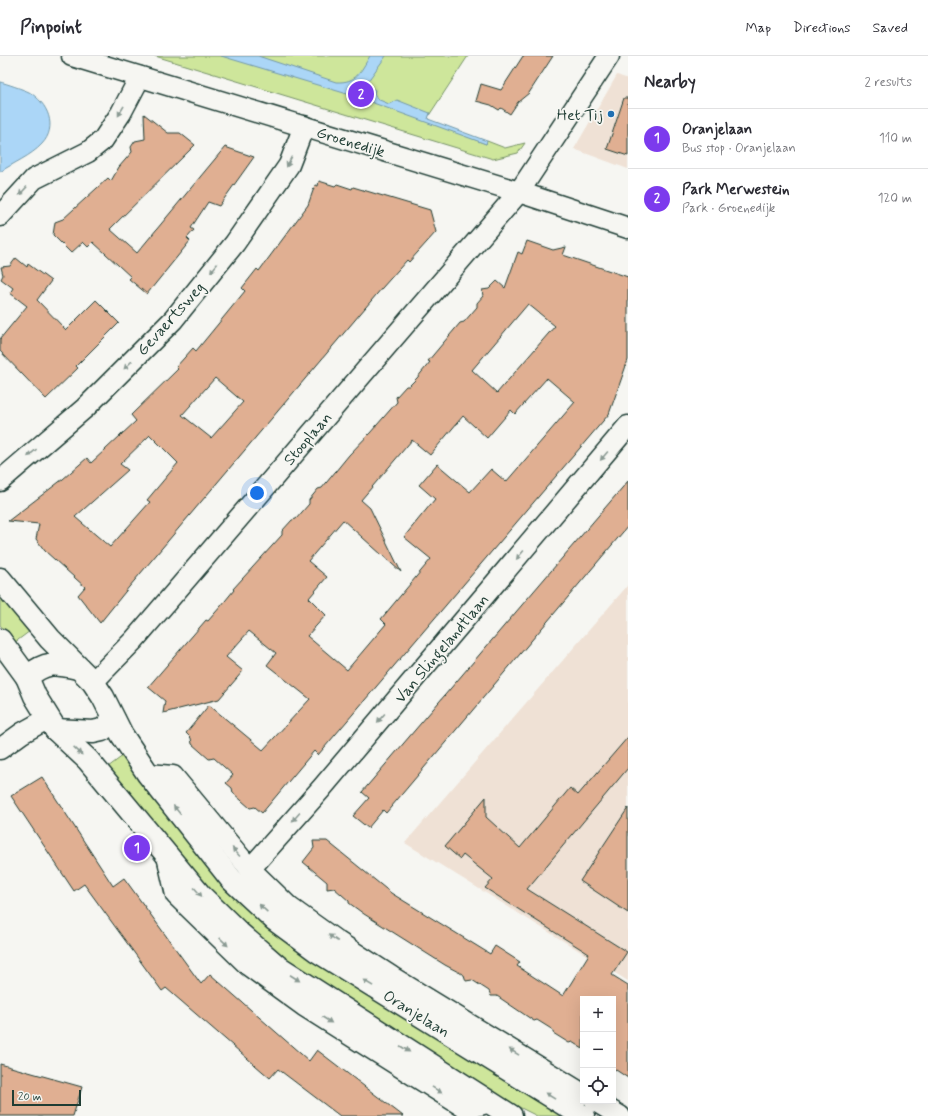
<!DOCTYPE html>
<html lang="en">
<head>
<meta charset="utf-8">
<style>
  :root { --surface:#fff; --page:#f7f7f7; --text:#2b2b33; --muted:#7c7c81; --line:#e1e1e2; --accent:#7c3aed }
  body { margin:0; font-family:Mynerve,sans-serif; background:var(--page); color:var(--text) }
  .controls { position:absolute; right:12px; bottom:12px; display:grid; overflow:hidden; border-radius:0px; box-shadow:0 4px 16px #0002 }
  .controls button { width:36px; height:36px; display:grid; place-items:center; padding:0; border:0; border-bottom:1px solid var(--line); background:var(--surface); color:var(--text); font:20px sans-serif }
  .scale { position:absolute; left:12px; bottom:10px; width:69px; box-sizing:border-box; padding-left:4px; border:2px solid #1f3d34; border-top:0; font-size:11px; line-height:14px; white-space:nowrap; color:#1f3d34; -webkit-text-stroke:3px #f6f6f2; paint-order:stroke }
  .you { position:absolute; left:257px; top:437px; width:14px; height:14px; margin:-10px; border:3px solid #fff; border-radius:50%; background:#1a73e8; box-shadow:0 0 0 6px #1a73e833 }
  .badge { display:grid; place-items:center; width:26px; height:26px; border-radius:50%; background:var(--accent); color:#fff; font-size:13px; font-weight:700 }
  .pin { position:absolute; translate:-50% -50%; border:2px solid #fff; box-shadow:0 1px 4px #0006 }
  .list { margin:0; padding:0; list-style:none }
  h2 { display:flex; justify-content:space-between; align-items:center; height:52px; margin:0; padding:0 16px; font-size:17px }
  h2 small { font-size:13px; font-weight:400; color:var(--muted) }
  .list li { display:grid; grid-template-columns:26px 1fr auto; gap:12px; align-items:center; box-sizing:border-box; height:60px; padding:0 16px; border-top:1px solid var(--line) }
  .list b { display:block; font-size:15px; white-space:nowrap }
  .list p { margin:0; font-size:13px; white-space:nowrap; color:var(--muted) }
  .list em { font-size:13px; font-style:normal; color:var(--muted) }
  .icon { flex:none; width:22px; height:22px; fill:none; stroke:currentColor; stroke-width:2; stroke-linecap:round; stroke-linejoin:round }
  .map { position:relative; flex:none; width:628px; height:1060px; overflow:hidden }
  header { display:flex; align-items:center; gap:24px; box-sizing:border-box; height:56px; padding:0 20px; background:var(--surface); border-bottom:1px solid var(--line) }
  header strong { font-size:19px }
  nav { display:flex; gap:22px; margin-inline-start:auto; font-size:14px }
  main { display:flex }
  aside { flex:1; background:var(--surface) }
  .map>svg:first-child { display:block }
  .built { fill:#efe1d5 }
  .green { fill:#cee69b; stroke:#769268 }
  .water { fill:#abd6f7; stroke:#7399a9 }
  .building { fill:#e0af92; stroke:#1f3d34; fill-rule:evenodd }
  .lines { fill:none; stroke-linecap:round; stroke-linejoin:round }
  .street-casing { stroke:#1f3d34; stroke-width:23 }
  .secondary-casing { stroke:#1f3d34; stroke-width:25 }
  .street { stroke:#f6f6f2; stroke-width:20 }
  .secondary { stroke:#f6f6f2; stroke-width:22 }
  .oneway { fill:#8a9a93 }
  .poi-dot { fill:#1f6fb2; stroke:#f6f6f2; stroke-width:1.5 }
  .labels { text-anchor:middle; stroke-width:3.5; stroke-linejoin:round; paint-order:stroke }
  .poi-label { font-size:16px; fill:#1f3d34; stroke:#f6f6f2; text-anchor:end }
  .street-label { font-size:16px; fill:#1f3d34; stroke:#f6f6f2 }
</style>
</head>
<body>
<header>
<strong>Pinpoint</strong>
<nav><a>Map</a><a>Directions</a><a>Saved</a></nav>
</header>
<main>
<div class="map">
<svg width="628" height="1060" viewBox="0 0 628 1060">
  <rect width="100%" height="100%" fill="#f6f6f2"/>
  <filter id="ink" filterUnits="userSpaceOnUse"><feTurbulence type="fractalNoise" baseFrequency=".025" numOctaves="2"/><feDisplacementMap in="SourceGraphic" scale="8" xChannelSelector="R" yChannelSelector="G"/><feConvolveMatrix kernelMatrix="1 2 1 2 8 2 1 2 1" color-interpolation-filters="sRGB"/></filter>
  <g filter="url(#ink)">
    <!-- built -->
    <g class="built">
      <polygon points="617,19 628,23 628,113 574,93"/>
      <polygon points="628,529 628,925 405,787"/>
    </g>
    <!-- green -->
    <g class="green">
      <polygon points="155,0 468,0 426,64 486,88 487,85 505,92 525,87 518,97 493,103"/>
      <polygon points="0,537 30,575 14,587 0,569"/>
      <polygon points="124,699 176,767 567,1060 537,1060 497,1040 309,923 222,849 108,711"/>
    </g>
    <!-- water -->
    <g class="water">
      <path d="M221,0h37l78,26c21,1 24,-10 34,-26h16l-21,29 10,5 -1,3 3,6 12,5 8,-4 33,13 -2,6 59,22 -1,3 -132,-48z"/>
      <path d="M0,26c5,1 25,8 29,10 19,11 29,35 13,52 -11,12 -29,19 -42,28z"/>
    </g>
    <!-- building -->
    <g class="building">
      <polygon points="523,0 553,0 529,37 518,46 510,58 501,52 499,54 491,49 476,45 481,28 501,34"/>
      <polygon points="624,42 628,42 628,100 607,93"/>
      <polygon points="144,58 168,77 180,77 195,89 110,173 137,197 225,91 254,101 219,150 208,146 191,172 194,174 187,182 190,185 147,238 129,223 131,221 93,186 88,191 83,186 71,197 53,179 55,166 63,163 108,122 111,125 119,111 132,96 131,91 135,85 145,83"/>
      <path d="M319,125l16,5 2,-2 15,5 1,-2 77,23 6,22 -27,30 -2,-2 -25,28 -253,299 -29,36 -22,-28 7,-8 -40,-36 -9,-12 3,-15 -31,-3 55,-42 24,-21 4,5 45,-42 -5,-6 47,-46 -2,-2 17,-19 3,3 49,-60 -3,-3 15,-19 2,2 49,-66 7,-20 3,1zM215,322l28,24 -32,36 -29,-23zM150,379l28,28 -31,37 3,2 -40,45 -35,-30 53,-47 -8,-6z"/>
      <path d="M527,185l26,9 13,-3 -3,8 65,22v83l-19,54 -291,341 -4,-4 -52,62 -7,-6 -5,1 -17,-15 -1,-5 -6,-5 7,-8 -19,-17 -5,1 -17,-15 -1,-6 -5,-5 23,-28 54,45 47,-51 -43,-34 9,-12 -27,-22 -23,26 17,14 -24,28 -56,14 2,-12 -17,-14 58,-67 2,1 13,-15 13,-16 -1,-1 49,-54v-4l10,-11 4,-1 6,-7 7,-8v-4l9,-11 4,-1 27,-33 21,-22 27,-31 -1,-5 10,-11h3l8,-8 13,-16 -2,-1 32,-38 4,-1 13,-15v-4l6,-7 -1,-6 7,-1 8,-8 8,7 13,-36 4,2zM528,248l27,22 -58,67 -25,-23zM547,322l28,24 -69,80 -15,-13 -21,23 -33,-28 -18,21 16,14 -31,38 27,22 -50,60 5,5 -39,46 -40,-34 19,-21 -17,-17 18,-21 -19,-16 35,-41 58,52 -31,-64 -9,-8 51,-60 18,15 33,-39 24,22 24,-28 4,4z"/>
      <polygon points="16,202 27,211 28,208 51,225 37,244 66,274 96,244 119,267 76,310 78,312 46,343 0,295 0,283 27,250 10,237 13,232 1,223 3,219 1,211 10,210"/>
      <polygon points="628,425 628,470 386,757 383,754 368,772 353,760 369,742 362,736"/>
      <polygon points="628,681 628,712 527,833 627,896 612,919 628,929 628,1022 613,1012 613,943 583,943 583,993 572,986 569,987 553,977 553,974 537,964 534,965 497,940 491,940 489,935 472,924 466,925 464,919 445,909 364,858 349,847 349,845 334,832 327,833 327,826 303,806 314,792 313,785 327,785 391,837 490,898 495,890 520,906 517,910 563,940 589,898 485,832 493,823 463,799 460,803 445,790 486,741 486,761 520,792 570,732 578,739"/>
      <polygon points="42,721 113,830 124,822 201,928 210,918 309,1005 317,994 403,1060 340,1060 278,1013 270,1022 166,932 162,935 84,828 74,835 11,740"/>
      <polygon points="628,752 628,857 580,825"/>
      <polygon points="0,1008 82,1031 73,1060 0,1060"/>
    </g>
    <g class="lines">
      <defs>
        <g id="street">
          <polyline points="72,0 519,136 628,172"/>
          <polyline points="0,160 34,123 88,96 103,84 121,57 140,21"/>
          <polyline points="0,425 85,352 173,264 235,187 289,109 304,70"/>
          <polyline points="93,626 134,584 519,136 609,0"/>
          <polyline points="0,693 22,677 47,663"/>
          <polyline points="148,718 173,720 250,813 289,851 338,886 392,921 583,1038"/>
          <polyline points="167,800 176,839 249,910 304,950 467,1053 490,1046"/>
          <polyline points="250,813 321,733 628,370"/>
          <polyline points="595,1045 620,1060"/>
        </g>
        <g id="secondary">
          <polyline points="0,523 50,583 93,626 103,641 122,679 148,718 231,823 275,864 317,895 583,1060"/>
          <polyline points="0,584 27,621 35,640 56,674 88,704 201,840 239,877 277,910 511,1060"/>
          <path d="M27,621c19,-16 28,-14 51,-9"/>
          <polyline points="56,674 93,676 102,674 114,664"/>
        </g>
      </defs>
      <!-- street casing -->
      <use href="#street" class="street-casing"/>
      <!-- secondary casing -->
      <use href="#secondary" class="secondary-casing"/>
      <!-- street -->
      <use href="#street" class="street"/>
      <!-- secondary -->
      <use href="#secondary" class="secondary"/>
    </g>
    <!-- one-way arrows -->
    <defs><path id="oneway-solid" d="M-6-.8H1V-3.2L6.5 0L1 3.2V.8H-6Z"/></defs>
    <g class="oneway">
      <use href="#oneway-solid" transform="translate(121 55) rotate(120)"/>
      <use href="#oneway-solid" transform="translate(289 106) rotate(116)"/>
      <use href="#oneway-solid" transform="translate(23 135) rotate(133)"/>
      <use href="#oneway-solid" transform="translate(214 212) rotate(129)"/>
      <use href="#oneway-solid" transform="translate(128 309) rotate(135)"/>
      <use href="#oneway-solid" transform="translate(32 397) rotate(140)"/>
      <use href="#oneway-solid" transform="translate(604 400) rotate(130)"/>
      <use href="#oneway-solid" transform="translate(520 499) rotate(130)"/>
      <use href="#oneway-solid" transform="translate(381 662) rotate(130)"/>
      <use href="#oneway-solid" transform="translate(78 695) rotate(43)"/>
      <use href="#oneway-solid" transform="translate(177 754) rotate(-129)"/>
      <use href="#oneway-solid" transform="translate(296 761) rotate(132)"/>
      <use href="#oneway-solid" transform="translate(236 796) rotate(-131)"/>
      <use href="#oneway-solid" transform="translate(198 836) rotate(49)"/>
      <use href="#oneway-solid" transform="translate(263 852) rotate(-137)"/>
      <use href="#oneway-solid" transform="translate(333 882) rotate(-145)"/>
      <use href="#oneway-solid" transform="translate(224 886) rotate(44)"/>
      <use href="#oneway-solid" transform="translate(295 922) rotate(33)"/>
      <use href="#oneway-solid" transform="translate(368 927) rotate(-148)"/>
      <use href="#oneway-solid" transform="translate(327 964) rotate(33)"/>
      <use href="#oneway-solid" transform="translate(405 993) rotate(33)"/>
      <use href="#oneway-solid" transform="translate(514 996) rotate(-148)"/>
      <use href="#oneway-solid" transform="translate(437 1034) rotate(32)"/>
      <use href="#oneway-solid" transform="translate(550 1040) rotate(-148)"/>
    </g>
  </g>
  <!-- markers -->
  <circle class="poi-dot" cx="611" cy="58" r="4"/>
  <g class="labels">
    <!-- poi labels -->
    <g class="poi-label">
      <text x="603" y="64">Het Tij</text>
    </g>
    <!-- street labels -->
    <g class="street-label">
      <text transform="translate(351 85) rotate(17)" y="6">Groenedijk</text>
      <text transform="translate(170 262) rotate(-48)" y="6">Gevaertsweg</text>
      <text transform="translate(307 382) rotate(-49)" y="6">Stooplaan</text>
      <text transform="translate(441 592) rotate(-50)" y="6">Van Slingelandtlaan</text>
      <text transform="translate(417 957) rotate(32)" y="6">Oranjelaan</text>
    </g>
  </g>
</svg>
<div class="controls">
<button>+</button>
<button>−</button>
<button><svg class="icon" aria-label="locate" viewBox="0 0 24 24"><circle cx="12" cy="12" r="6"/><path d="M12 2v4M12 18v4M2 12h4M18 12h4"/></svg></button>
</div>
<div class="scale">20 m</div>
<div class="you"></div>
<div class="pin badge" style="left:137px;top:792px">1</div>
<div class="pin badge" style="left:361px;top:38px">2</div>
</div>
<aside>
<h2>Nearby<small>2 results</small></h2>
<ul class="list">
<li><span class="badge">1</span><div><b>Oranjelaan</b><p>Bus stop · Oranjelaan</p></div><em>110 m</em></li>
<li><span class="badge">2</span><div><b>Park Merwestein</b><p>Park · Groenedijk</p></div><em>120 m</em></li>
</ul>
</aside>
</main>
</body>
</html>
